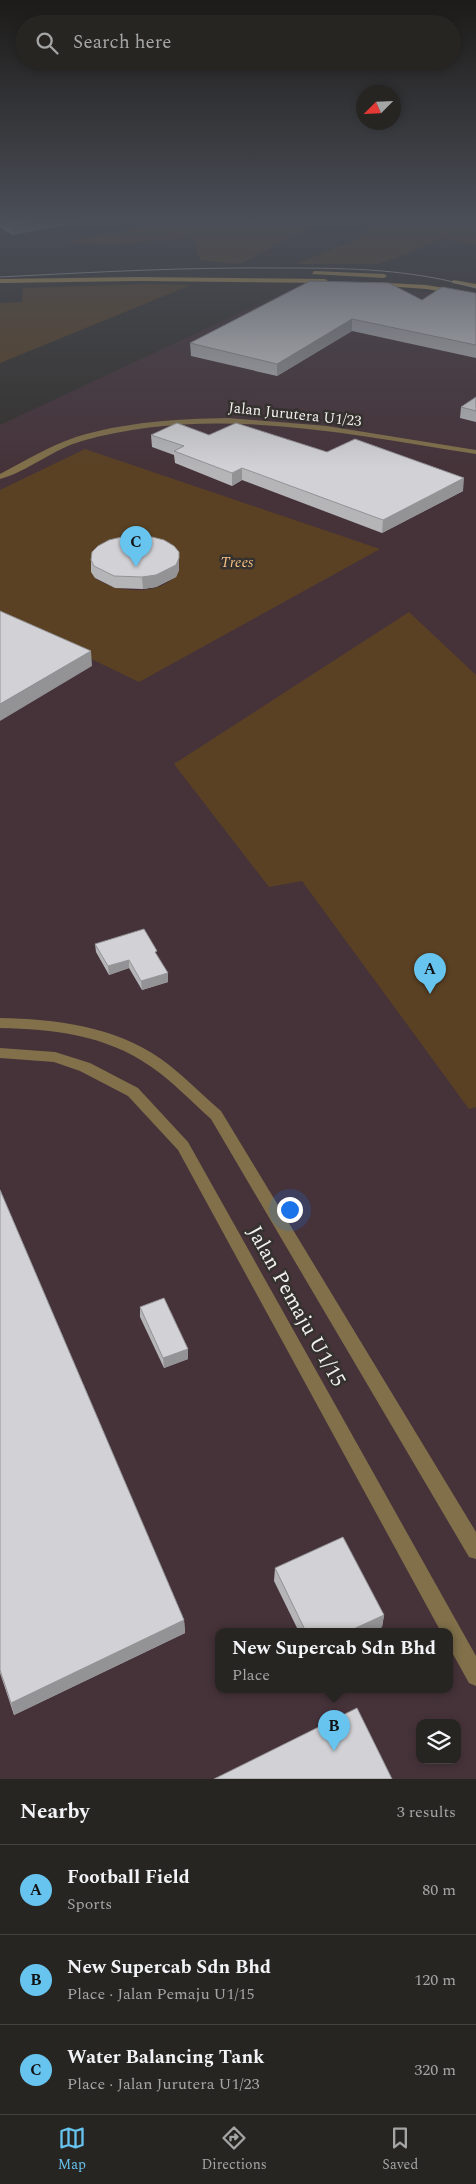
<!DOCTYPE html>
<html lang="en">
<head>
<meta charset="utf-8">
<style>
  :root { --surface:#272522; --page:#2f2d2a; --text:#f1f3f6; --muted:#a4a5a5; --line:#434240; --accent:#67c4ef }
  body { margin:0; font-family:Spectral,serif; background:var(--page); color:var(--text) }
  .controls { position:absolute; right:15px; bottom:15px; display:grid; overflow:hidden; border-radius:10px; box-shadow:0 2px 8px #0003 }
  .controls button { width:45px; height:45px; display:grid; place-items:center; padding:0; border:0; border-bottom:1px solid var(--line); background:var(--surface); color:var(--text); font:25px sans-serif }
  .compass { position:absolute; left:356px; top:85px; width:45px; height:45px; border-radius:50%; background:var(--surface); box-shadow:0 2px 8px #0003; rotate:246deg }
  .you { position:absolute; left:289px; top:1209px; width:18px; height:18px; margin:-12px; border:4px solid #fff; border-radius:50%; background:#1a73e8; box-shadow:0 0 0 8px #1a73e833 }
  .badge { display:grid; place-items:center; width:32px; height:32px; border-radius:50%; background:var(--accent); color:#111; font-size:16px; font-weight:700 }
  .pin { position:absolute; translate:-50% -41px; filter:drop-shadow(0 1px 2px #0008) }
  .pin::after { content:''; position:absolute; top:26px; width:18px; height:15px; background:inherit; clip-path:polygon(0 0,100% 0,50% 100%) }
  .popup { position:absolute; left:215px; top:1628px; width:238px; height:65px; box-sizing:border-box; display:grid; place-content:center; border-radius:10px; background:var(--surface); filter:drop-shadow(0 1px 4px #0005); font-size:16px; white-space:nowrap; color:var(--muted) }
  .popup b { font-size:19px; color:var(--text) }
  .popup::after { content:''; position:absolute; left:50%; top:100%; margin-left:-10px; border:10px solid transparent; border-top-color:var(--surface) }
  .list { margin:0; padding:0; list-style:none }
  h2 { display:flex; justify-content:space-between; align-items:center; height:65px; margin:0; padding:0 20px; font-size:21px }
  h2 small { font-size:16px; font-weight:400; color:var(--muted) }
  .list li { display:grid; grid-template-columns:32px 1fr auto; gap:15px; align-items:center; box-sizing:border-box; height:90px; padding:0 20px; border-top:1px solid var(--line) }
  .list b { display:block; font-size:19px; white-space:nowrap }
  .list p { margin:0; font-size:16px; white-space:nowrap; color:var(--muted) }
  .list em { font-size:16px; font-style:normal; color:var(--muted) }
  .icon { flex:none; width:28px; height:28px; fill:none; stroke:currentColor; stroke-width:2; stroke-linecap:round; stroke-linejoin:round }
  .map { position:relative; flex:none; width:476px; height:1779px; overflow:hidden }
  .search { position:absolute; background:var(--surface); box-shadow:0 2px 8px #0003; left:15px; right:15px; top:15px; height:55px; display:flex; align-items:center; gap:12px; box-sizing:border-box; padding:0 18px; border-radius:28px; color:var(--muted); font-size:19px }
  .sheet { height:335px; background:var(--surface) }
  nav { display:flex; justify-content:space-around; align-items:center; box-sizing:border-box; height:70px; border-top:1px solid var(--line); background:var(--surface); font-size:14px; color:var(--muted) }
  nav a { display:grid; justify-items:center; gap:2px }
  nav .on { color:var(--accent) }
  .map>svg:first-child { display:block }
  .industrial { fill:#46333a; fill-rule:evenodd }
  .green { fill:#5a4124; fill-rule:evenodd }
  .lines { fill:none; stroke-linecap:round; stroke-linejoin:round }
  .minor { fill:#81704a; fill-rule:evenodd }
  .tertiary { fill:#81704a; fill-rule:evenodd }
  .primary { fill:#d1ac59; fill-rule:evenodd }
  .tram { stroke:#c4c2bf; stroke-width:1 }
  .wall { fill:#b5b5b8 }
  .shaded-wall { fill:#939396 }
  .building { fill:#d2d2d6; stroke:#939396 }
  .labels { text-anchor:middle; stroke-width:5; stroke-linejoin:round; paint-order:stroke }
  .far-street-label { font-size:15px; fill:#f3f1ef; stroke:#34312e }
  .far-park-label { font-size:15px; font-style:italic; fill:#f7c184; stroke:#34312e }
  .near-street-label { font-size:21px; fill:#f3f1ef; stroke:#34312e }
</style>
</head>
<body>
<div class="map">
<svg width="476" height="1779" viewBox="0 0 476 1779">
  <rect width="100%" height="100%" fill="#34312e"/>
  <!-- industrial -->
  <path class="industrial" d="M293,288l134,4 49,9v1478h-476v-1354zM219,1632h230v58h-230zM420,1723h37v37h-37z"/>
  <!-- green -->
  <g class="green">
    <polygon points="181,219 320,219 312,227 239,264 201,260 192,238 108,245 65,242"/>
    <polygon points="379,219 476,219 476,245 443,239 379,264 296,264 357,239"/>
    <polygon points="143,284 191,285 0,363 0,303 22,302 23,288"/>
    <path d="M85,449l295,100 -241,133 -139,-67v-125zM179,570c-14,27 -62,24 -84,8z"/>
    <polygon points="409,612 476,675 476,1107 469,1109 302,881 269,887 174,764"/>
  </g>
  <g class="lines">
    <!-- minor -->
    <path class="minor" d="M228,418l99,8 149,24v4c-129,-20 -265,-50 -394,-13 -29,8 -53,30 -82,38v-5c25,-13 49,-28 76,-37 49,-15 100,-18 152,-19z"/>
    <!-- tertiary -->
    <g class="tertiary">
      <path d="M0,1018c55,1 114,8 161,41 21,15 40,35 60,52l255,421v27l-7,-2 -258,-438c-20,-18 -39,-38 -61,-53 -44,-31 -98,-37 -150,-38z"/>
      <polygon points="0,1048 55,1052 90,1063 138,1088 188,1142 476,1656 476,1686 469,1683 449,1647 449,1632 441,1632 178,1150 128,1096 80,1071 54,1062 0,1058"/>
    </g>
    <!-- primary -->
    <g class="primary">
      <polygon points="314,271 384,274 387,276 384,278 312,274"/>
      <polygon points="139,277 325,279 328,281 325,283 139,281 0,283 0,279"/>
      <polygon points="454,280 476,284 476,288 452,283 452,281"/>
      <polygon points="370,282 426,285 476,293 476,297 426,289 372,285 369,283"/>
    </g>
    <!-- tram -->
    <path class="tram" d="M0,277c95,-5 190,-10 284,-9 65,0 129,1 192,20"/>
  </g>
  <!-- wall -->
  <g class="wall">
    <polygon points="0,219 96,219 12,235 0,227"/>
    <polygon points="476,294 476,358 352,331 277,376 191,356 190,343 422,300"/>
    <polygon points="476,397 476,422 460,418 461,407"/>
    <polygon points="151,435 209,435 327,452 463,491 382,533 242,480 232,486 175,463 174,455 152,447"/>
    <polygon points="91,560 179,570 176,577 156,587 143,589 115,588 95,578 91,572"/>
    <polygon points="95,944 157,955 168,982 142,990 129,968 109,975 96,952"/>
    <polygon points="0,1190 184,1620 185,1633 14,1715 0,1673"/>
    <polygon points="140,1307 188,1349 188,1359 164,1368 140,1317"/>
    <polygon points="275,1568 384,1615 382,1627 372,1632 299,1632 274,1581"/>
  </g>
  <!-- shaded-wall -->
  <g class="shaded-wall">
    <polygon points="52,219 96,219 12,235 12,226"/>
    <polygon points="352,319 352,331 277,376 277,364"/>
    <polygon points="242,468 242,480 232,486 232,473"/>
    <polygon points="464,478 463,491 382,533 383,520"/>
    <polygon points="179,558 179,570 176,577 156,587 143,589 142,577"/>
    <polygon points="91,651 92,666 0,721 0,704"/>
    <polygon points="129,960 129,968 109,975 108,966"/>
    <polygon points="168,973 168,982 142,990 141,981"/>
    <polygon points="188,1349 188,1359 164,1368 163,1358"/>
    <polygon points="384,1615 382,1627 372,1632 347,1632"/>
    <polygon points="184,1620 185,1633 14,1715 11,1703"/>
  </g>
  <!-- building -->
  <g class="building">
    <polygon points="0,219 52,219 12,226 0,220"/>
    <polygon points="310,281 389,283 422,300 442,287 475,293 476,294 476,345 352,319 277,364 190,343"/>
    <polygon points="476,397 476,411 461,407"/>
    <polygon points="177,423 209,435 236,423 327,452 355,439 464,478 383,520 242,468 232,473 174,451 184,446 151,435"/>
    <polygon points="122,537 152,537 164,540 174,546 179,552 179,558 176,565 156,575 142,577 114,576 94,566 91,560 92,552 98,546 109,540"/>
    <polygon points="0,611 91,651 0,704"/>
    <polygon points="144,929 157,951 155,952 168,973 141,981 129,960 108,966 95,944"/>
    <polygon points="0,1190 184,1620 11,1703 0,1670"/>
    <polygon points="164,1298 188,1349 163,1358 140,1307"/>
    <polygon points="343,1537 384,1615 347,1632 306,1632 275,1568"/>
    <polygon points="357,1708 392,1779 214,1779"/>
  </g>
  <!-- sky -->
  <linearGradient id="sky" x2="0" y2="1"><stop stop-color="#1d1b19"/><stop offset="0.47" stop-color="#4a4e57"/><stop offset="1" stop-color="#4a4e57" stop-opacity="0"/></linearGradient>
  <rect width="476" height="468" fill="url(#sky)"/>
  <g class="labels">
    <!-- far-street labels -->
    <g class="far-street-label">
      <text transform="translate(295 414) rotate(6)" y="5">Jalan Jurutera U1/23</text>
    </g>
    <!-- far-park labels -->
    <g class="far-park-label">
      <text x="237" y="567">Trees</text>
    </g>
    <!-- near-street labels -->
    <g class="near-street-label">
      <text transform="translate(297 1306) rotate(61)" y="7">Jalan Pemaju U1/15</text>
    </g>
  </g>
</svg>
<div class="controls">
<button><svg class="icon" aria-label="layers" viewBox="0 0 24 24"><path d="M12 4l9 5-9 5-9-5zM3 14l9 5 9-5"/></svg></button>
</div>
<svg class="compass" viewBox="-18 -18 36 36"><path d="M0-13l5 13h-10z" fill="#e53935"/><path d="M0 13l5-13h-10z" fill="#a4a5a5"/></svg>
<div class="you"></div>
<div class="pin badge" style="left:430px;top:994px">A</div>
<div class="pin badge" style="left:334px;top:1751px">B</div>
<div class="popup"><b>New Supercab Sdn Bhd</b>Place</div>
<div class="pin badge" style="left:136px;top:567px">C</div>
<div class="search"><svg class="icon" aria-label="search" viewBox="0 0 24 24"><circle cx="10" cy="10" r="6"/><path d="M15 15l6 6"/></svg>Search here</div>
</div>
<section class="sheet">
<h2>Nearby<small>3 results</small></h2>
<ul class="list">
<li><span class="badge">A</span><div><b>Football Field</b><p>Sports</p></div><em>80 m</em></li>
<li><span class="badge">B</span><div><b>New Supercab Sdn Bhd</b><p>Place · Jalan Pemaju U1/15</p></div><em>120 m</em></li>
<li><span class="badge">C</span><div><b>Water Balancing Tank</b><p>Place · Jalan Jurutera U1/23</p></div><em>320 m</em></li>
</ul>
</section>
<nav>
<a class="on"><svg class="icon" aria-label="map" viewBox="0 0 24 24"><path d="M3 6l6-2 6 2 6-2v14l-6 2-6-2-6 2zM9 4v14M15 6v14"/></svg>Map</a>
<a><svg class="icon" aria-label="directions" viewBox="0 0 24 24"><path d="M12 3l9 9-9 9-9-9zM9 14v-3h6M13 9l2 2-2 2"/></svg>Directions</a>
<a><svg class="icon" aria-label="saved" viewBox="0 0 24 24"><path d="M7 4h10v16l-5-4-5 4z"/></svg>Saved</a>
</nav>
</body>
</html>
